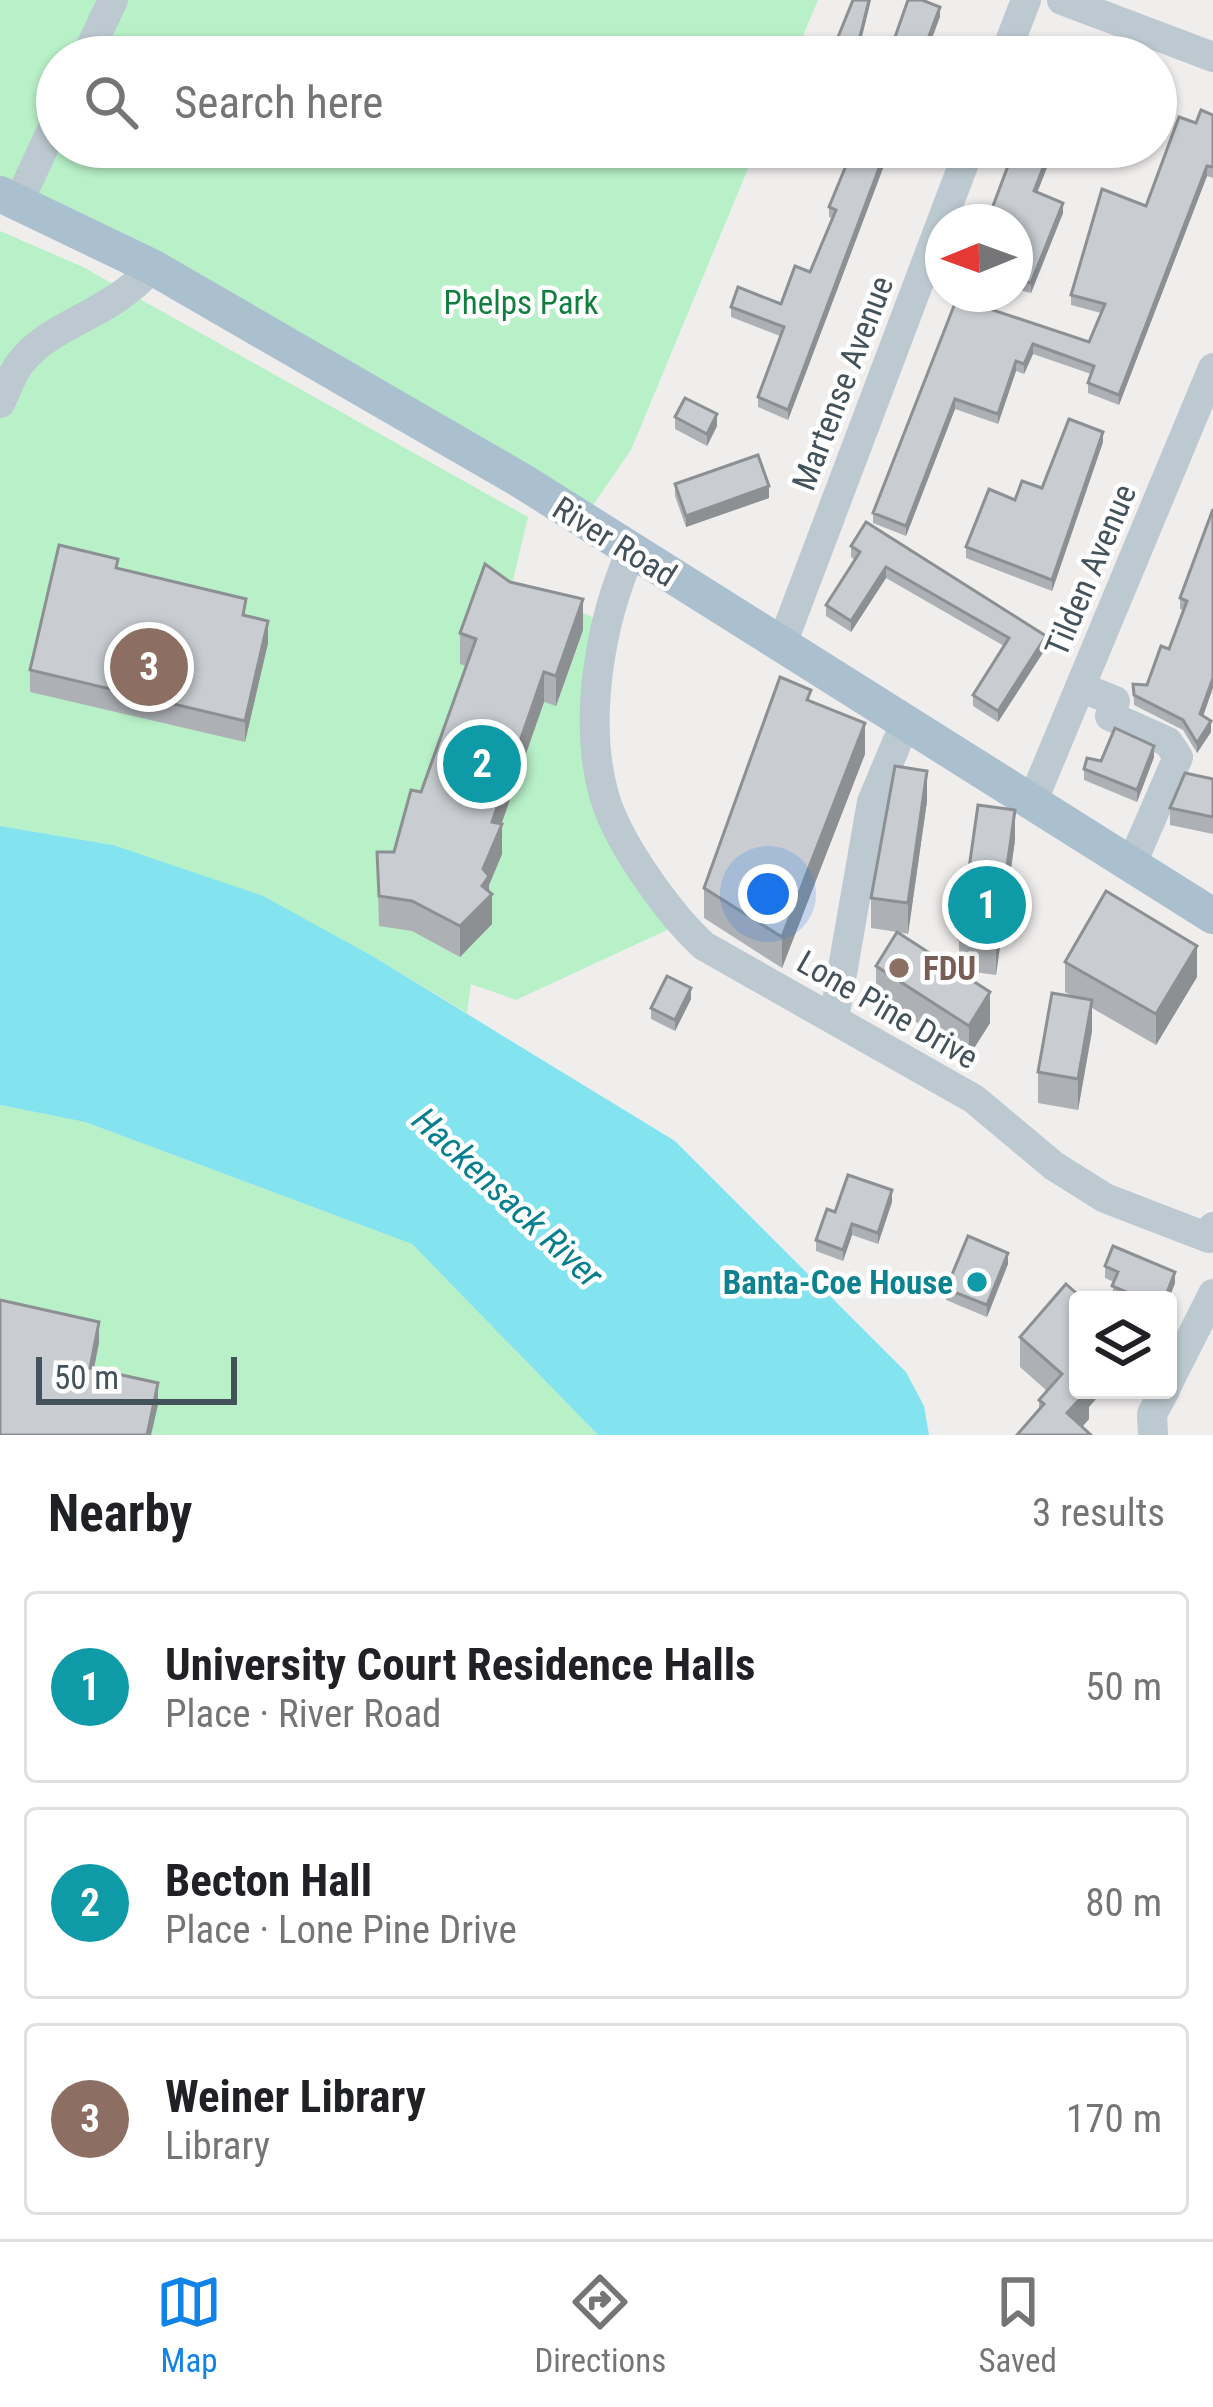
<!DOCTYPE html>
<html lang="en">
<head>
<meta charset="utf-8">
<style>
  :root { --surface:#fff; --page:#f6f6f6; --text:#202124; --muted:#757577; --line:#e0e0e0; --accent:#1183e6 }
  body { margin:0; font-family:"Roboto Condensed",sans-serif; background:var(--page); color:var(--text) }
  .controls { position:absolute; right:36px; bottom:36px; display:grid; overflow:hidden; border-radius:12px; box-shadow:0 3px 9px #0004 }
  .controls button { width:108px; height:108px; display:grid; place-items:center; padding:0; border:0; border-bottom:3px solid var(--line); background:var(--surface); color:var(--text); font:60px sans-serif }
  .compass { position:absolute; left:925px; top:204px; width:108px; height:108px; border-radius:50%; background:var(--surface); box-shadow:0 3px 9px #0004; rotate:269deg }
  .scale { position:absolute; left:36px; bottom:30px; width:201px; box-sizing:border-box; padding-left:12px; border:6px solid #44535b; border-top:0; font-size:33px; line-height:42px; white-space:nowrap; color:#44535b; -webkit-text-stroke:9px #fff; paint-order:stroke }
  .you { position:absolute; left:768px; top:894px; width:42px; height:42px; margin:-30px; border:9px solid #fff; border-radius:50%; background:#1a73e8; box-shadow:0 0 0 18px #1a73e833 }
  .badge { display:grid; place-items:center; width:78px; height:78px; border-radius:50%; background:var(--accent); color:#fff; font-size:39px; font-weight:700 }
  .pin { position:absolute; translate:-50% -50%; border:6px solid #fff; box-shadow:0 3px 12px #0006 }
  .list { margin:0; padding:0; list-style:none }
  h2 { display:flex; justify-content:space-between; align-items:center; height:156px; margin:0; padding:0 48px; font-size:51px }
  h2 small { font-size:39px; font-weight:400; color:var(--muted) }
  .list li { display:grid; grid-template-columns:78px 1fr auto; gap:36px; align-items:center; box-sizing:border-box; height:192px; margin:0 24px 24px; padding:0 24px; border:3px solid var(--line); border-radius:12px }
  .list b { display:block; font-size:45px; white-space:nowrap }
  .list p { margin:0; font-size:39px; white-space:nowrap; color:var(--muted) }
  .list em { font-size:39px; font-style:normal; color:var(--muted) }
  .icon { flex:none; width:66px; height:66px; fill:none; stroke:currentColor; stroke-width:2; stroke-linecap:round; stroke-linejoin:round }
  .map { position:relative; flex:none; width:1213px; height:1435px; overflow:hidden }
  .search { position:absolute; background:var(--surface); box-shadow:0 3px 9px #0004; left:36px; right:36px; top:36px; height:132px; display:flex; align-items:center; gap:30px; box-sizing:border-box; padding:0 42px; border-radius:66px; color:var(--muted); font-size:45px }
  .sheet { height:804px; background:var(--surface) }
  nav { display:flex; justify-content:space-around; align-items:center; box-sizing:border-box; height:168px; border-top:3px solid var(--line); background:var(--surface); font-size:33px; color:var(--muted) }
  nav a { display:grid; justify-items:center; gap:6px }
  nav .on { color:var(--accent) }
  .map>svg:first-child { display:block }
  .green { fill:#b8f0c8 }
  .water { fill:#83e4ef }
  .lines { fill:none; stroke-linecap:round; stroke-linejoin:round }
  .minor { stroke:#bcc9d0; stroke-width:30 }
  .major { stroke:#abc0ce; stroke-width:36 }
  .wall { fill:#adb0b5 }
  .shaded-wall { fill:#8d9093 }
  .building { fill:#c9cdd2; stroke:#8d9093; stroke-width:3 }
  .education-dot { fill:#8d6e63; stroke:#fff; stroke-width:4.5 }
  .culture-dot { fill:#0f9aa8; stroke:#fff; stroke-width:4.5 }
  .labels { text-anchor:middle; stroke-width:9; stroke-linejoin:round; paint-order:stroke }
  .park-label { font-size:33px; fill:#127f3e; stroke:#fff }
  .street-label { font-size:33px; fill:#44535b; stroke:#fff }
  .education-label { font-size:33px; font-weight:bold; fill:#785e54; stroke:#fff; text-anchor:start }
  .culture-label { font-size:33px; font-weight:bold; fill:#0d838f; stroke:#fff; text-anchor:end }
  .water-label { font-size:36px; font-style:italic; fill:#087f8e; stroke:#fff }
</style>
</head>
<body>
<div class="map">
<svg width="1213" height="1435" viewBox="0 0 1213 1435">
  <rect width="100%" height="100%" fill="#f0eded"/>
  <!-- green -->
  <g class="green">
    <polygon points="0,0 818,0 794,57 57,57 57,147 757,147 631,450 582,521 0,194"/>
    <polygon points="0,231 83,267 528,517 512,584 607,623 596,761 680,924 516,1000 471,984 467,1013 367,953 113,845 0,826"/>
    <polygon points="0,1105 85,1122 412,1244 598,1435 0,1435"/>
  </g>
  <!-- water -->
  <polygon class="water" points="0,826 113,845 263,896 374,957 675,1141 906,1372 924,1406 929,1435 598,1435 412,1244 85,1122 0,1105"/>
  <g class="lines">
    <!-- minor -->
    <g class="minor">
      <polyline points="1062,0 1213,57"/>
      <polyline points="86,57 113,0"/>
      <polyline points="1004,57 1026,0"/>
      <polyline points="18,203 57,119"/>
      <path d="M0,403c7,-13 12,-31 22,-42 31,-39 90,-46 130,-94"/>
      <path d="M631,552c-31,69 -48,169 -27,243 13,47 65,119 100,151l270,153 80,67 51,32 104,40 4,-11"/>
      <polyline points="782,644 970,147"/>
      <polyline points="1080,687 1115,701 1110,716 1168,742 1178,757 1132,863"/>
      <polyline points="1033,800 1213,368"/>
      <polyline points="834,1019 872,802 906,721"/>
      <polyline points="1168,1383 1213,1294"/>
      <polyline points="1153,1435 1152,1414 1165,1390"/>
    </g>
    <!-- major -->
    <polyline class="major" points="0,194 152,267 522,481 1213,916"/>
  </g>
  <!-- wall -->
  <g class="wall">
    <polygon points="1213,115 1213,178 1207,176 1119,405 1088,393 1088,383 1091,374 1033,354 1024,374 1016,371 998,424 955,409 906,536 873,523 873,513 957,298 1089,342 1101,313 1071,305 1071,295 1146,206 1196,123"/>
    <polygon points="843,147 891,147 788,420 758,407 758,397 780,336 731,317 731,307 781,304 810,272 832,218 829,217 829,207 848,159 844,158"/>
    <polygon points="1015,147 1055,147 1037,192 1063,213 1031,293 1015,289"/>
    <polygon points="675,417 717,426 707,446 675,429"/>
    <polygon points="1103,442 1052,591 966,558 966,547 1015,500 1042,488"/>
    <polygon points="675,484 769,498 686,527 675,496"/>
    <polygon points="1213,509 1203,716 1211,732 1197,753 1183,730 1134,705 1133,684 1147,685 1169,649 1183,610 1180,609 1180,598"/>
    <polygon points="851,546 1046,648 998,722 973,706 973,695 1004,646 886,578 851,632 826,616 826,605 855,560 851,557"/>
    <polygon points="118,569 246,616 268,643 245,742 30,692 30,670"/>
    <polygon points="510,582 583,630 556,706 544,702 501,824 502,854 489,885 492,924 460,957 412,931 379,926 377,852 394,852 421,792 466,666 460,664 460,633"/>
    <polygon points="811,702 865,754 782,968 704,918 704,888"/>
    <polygon points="1154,757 1137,802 1084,780 1084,769 1101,761"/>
    <polygon points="1213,779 1213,834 1170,825 1170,808"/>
    <polygon points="927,801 908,934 897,932 990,1023 969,1056 876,996 876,966 897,932 871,928 871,898"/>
    <polygon points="1015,840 996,975 959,970 959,939"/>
    <polygon points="1065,962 1197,977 1156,1045 1092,1008 1092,1031 1078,1110 1038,1103 1038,1072 1074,997 1065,992"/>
    <polygon points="691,999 675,1031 651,1019 651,1008"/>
    <polygon points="892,1202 878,1244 852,1235 843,1261 816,1251 816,1240 835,1212"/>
    <polygon points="1008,1264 987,1317 946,1300 946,1289"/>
    <polygon points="1105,1266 1175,1283 1168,1300 1119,1300 1112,1297 1114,1282 1105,1278"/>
    <polygon points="1066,1284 1089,1407 1089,1419 1082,1427 1039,1410 1039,1400 1047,1391 1020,1367 1020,1337"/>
  </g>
  <!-- shaded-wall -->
  <g class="shaded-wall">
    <polygon points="869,0 871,0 857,57 855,57"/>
    <polygon points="940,7 940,17 925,57 921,57"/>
    <polygon points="887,147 891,147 788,420 788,410"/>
    <polygon points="1051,147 1055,147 1034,201 1034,191"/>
    <polygon points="1207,166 1207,176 1119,405 1119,395"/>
    <polygon points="1063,203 1063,213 1031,293 1031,283"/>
    <polygon points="1033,344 1033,354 1024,374 1024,364"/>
    <polygon points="1016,361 1016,371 998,424 998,414"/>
    <polygon points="955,399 955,409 906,536 906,526"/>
    <polygon points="717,414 717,426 707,446 707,434"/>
    <polygon points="1103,432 1103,442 1052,591 1052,580"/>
    <polygon points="769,486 769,498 686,527 686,516"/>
    <polygon points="886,567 886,578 851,632 851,621"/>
    <polygon points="583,599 583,630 556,706 556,676"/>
    <polygon points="268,621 268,643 245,742 245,721"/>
    <polygon points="1046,636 1046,648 998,722 998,711"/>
    <polygon points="544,672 544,702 499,831 502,824 502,854 489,885 489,896 492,894 492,924 460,957 460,926 483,869 492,822"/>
    <polygon points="1213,678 1213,688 1200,725 1200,714"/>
    <polygon points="1211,721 1211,732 1197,753 1197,743"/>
    <polygon points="865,723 865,754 782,968 782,937"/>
    <polygon points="1154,746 1154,757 1137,802 1137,790"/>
    <polygon points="927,771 927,801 908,934 908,903"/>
    <polygon points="1015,810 1015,840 996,975 996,944"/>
    <polygon points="1197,946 1197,977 1156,1045 1156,1014"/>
    <polygon points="691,988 691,999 675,1031 675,1020"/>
    <polygon points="990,992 990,1023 969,1056 969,1026"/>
    <polygon points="1092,1000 1092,1031 1078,1110 1078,1079"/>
    <polygon points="892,1190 892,1202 878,1244 878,1233"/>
    <polygon points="852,1224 852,1235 843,1261 843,1250"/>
    <polygon points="1008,1253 1008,1264 987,1317 987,1305"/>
    <polygon points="1175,1272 1175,1283 1168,1301 1164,1300"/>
    <polygon points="99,1322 99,1343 90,1389 90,1368"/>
    <polygon points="158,1383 158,1405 151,1435 147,1435"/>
    <polygon points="1083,1390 1104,1390 1089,1407 1089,1419 1075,1435 1067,1413"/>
  </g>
  <!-- building -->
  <g class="building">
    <polygon points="853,0 869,0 855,57 830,57"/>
    <polygon points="908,0 922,0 940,7 921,57 888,57"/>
    <polygon points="1051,50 1070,57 1048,57"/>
    <polygon points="1201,110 1213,115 1213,167 1207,166 1119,395 1088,383 1094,366 1033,344 1024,364 1016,361 998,414 955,399 906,526 873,513 957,298 1089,342 1105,304 1071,295 1102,189 1146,206 1179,117 1196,123"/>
    <polygon points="887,147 788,410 758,397 784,327 731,307 738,287 781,304 795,266 810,272 836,210 829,207 852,151 844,147"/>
    <polygon points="1015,147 1051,147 1034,191 1063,203 1031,283 1015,279 1015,222 987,222"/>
    <polygon points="685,398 717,414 707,434 675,417"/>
    <polygon points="1069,419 1103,432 1052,580 966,547 989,489 1015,500 1022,481 1042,488"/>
    <polygon points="758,455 769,486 686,516 675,484"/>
    <polygon points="1213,509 1213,678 1200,714 1211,721 1197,743 1183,720 1134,695 1133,684 1147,685 1161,646 1169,649 1187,601 1180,598"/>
    <polygon points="866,522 1046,636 998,711 973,695 1009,638 886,567 851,621 826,605 860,552 851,546"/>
    <polygon points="59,545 118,559 116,568 246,599 243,615 268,621 245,721 30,670"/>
    <polygon points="485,564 510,582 583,599 556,676 544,672 492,822 502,824 483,869 489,876 482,886 492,894 460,926 412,901 379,896 377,852 394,852 411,790 421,792 476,639 460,633"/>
    <polygon points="780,677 811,690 807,700 865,723 782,937 704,888"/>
    <polygon points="1115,728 1154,746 1137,790 1084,769 1087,758 1101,761"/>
    <polygon points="895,766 927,771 908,903 871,898"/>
    <polygon points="1185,773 1213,779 1213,817 1170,808"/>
    <polygon points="978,805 1015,810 996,944 959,939"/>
    <polygon points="1106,891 1197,946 1156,1014 1065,962"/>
    <polygon points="897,932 990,992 969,1026 876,966"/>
    <polygon points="667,976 691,988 675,1020 651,1008"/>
    <polygon points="1052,993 1092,1000 1078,1079 1038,1072"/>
    <polygon points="848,1175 892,1190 878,1233 852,1224 843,1250 816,1240 827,1209 835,1212"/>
    <polygon points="968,1236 1008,1253 987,1305 946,1289"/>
    <polygon points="1113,1246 1175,1272 1164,1300 1145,1300 1112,1286 1118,1272 1105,1266"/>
    <polygon points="1066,1284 1084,1300 1078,1300 1078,1390 1088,1390 1067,1413 1091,1435 1017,1435 1044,1404 1039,1400 1062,1374 1020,1337"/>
    <polygon points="0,1300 99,1322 90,1368 158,1383 147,1435 0,1435"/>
  </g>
  <!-- markers -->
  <circle class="education-dot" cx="899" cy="968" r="12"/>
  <circle class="culture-dot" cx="977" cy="1282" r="12"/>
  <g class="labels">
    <!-- park labels -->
    <g class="park-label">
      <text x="521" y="314">Phelps Park</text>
    </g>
    <!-- street labels -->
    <g class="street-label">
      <text transform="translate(842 383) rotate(-69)" y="12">Martense Avenue</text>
      <text transform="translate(615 541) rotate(32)" y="12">River Road</text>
      <text transform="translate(1090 570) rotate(-67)" y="12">Tilden Avenue</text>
      <text transform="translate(888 1009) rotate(30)" y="12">Lone Pine Drive</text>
    </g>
    <!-- education labels -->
    <g class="education-label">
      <text x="923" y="980">FDU</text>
    </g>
    <!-- culture labels -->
    <g class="culture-label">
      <text x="953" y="1294">Banta-Coe House</text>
    </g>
    <!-- water labels -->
    <g class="water-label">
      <text transform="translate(508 1197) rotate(43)" y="13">Hackensack River</text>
    </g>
  </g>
</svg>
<div class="controls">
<button><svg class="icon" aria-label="layers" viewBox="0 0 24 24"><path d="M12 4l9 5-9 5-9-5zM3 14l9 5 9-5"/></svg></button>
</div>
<svg class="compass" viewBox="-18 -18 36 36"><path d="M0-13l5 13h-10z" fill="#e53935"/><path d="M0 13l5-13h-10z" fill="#757577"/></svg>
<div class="scale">50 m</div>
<div class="you"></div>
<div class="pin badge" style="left:987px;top:905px;background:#0f9aa8">1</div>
<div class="pin badge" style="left:482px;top:764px;background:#0f9aa8">2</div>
<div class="pin badge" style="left:149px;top:667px;background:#8d6e63">3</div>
<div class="search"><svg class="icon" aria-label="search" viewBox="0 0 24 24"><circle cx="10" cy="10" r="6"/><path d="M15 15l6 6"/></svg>Search here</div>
</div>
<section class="sheet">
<h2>Nearby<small>3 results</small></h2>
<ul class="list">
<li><span class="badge" style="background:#0f9aa8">1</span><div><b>University Court Residence Halls</b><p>Place · River Road</p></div><em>50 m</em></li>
<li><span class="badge" style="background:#0f9aa8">2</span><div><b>Becton Hall</b><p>Place · Lone Pine Drive</p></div><em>80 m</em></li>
<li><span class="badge" style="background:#8d6e63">3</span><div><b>Weiner Library</b><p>Library</p></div><em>170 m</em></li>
</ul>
</section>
<nav>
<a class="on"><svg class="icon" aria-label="map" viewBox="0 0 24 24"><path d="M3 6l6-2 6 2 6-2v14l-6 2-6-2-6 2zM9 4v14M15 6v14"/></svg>Map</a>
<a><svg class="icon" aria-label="directions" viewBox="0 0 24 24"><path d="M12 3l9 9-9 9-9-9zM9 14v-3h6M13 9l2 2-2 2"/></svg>Directions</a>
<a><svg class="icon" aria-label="saved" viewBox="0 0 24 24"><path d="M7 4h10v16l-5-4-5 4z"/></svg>Saved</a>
</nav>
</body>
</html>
